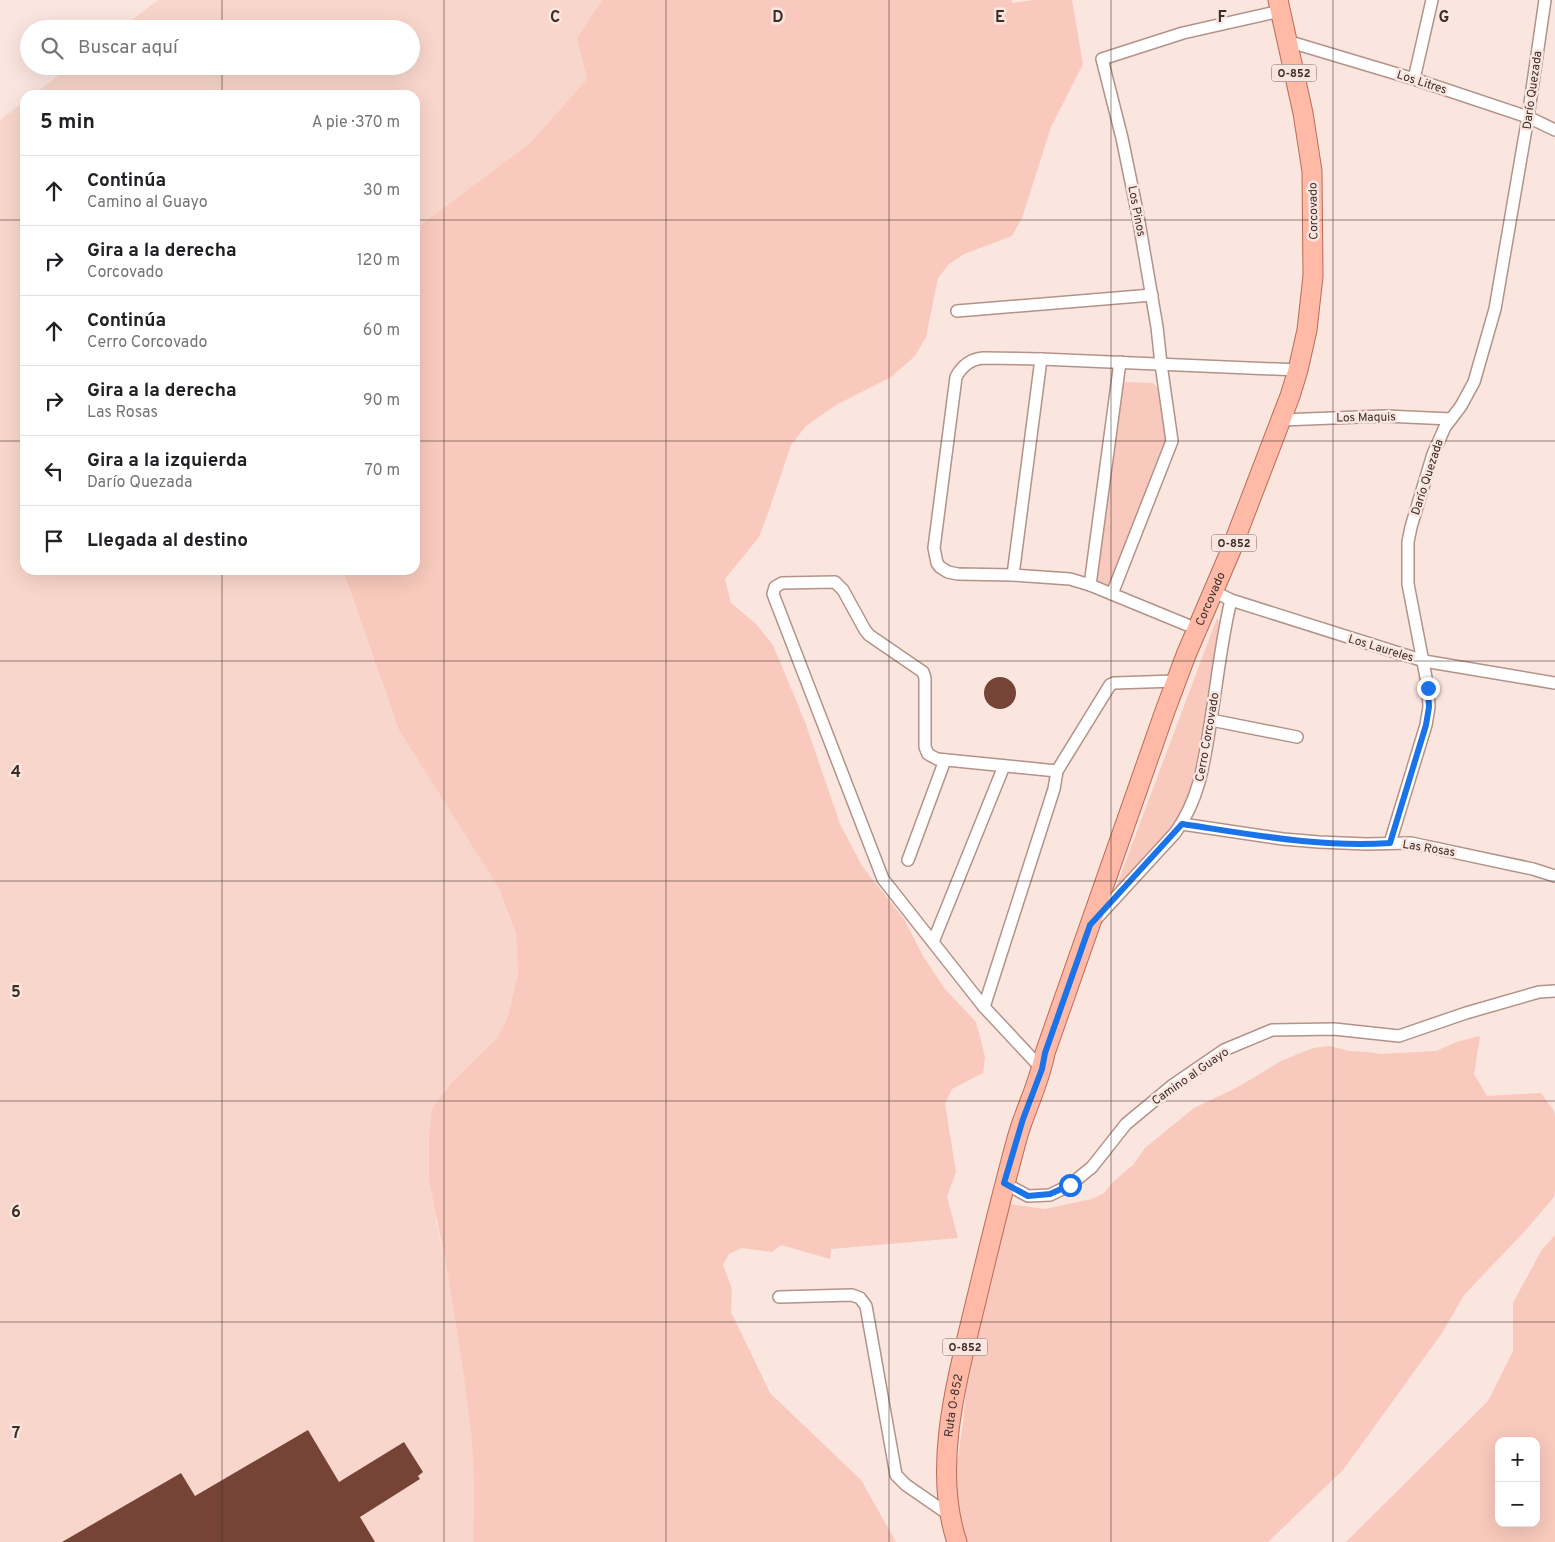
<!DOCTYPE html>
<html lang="es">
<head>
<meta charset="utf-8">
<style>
  :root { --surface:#fff; --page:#f2f2f2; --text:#202124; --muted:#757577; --line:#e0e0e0 }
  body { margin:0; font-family:Overpass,sans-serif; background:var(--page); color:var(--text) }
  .controls { position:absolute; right:15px; bottom:15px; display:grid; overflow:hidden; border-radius:10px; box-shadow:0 5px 20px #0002 }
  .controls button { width:45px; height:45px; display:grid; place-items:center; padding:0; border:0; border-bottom:1px solid var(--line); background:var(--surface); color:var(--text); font:25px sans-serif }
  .stop { position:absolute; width:15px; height:15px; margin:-11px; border:4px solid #1a73e8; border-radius:50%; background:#fff }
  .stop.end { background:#1a73e8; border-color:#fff; box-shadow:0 1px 5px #0008 }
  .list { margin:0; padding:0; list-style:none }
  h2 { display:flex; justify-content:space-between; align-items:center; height:65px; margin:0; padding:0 20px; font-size:21px }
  h2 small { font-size:16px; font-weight:400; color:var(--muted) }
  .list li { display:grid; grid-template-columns:32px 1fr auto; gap:15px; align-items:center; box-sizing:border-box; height:70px; padding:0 20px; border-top:1px solid var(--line) }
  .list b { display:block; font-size:19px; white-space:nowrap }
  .list p { margin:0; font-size:16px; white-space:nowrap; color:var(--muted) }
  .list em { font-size:16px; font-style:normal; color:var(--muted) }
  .icon { flex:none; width:28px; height:28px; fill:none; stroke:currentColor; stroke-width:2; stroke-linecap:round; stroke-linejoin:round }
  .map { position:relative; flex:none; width:1555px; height:1542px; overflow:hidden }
  .search { position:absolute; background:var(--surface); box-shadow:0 5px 20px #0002; left:20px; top:20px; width:400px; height:55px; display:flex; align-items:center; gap:12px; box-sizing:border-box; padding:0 18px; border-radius:28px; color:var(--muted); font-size:19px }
  .panel { position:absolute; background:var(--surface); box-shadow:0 5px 20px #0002; left:20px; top:90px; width:400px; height:485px; border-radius:15px }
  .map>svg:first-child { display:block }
  .built { fill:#f9d6cb }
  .green { fill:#f8c9bc; fill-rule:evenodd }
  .building { fill:#754436 }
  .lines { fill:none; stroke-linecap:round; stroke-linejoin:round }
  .street-casing { stroke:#b39288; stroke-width:14 }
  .primary-casing { stroke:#b96b55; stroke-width:21 }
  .street { stroke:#fff; stroke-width:11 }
  .primary { stroke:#febaa7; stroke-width:19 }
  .route { stroke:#1a73e8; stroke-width:6 }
  .grid { fill:none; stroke:#3b2e2a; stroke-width:1; stroke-opacity:0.55 }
  .labels { text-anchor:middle; stroke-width:5; stroke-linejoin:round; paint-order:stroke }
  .shield { fill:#fbe5df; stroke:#756560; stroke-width:1 }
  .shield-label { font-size:11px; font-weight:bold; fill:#3b2e2a }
  .street-label { font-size:12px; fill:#3b2e2a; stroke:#fbe5df }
  .grid-label { font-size:16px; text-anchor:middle; font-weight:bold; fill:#3b2e2a; stroke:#fbe5df; stroke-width:5; stroke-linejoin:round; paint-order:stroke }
</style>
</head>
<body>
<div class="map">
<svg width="1555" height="1542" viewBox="0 0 1555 1542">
  <rect width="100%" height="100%" fill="#fbe5df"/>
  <!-- built -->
  <g class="built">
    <polygon points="158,0 602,0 577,38 587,79 531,142 415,229 415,95 33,95 71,66 411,66 411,29 120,29"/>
    <polygon points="25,101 25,570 343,570 399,730 500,888 516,933 518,974 508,1016 498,1037 453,1081 436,1220 447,1269 464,1377 472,1441 474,1491 473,1542 0,1542 0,120"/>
  </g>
  <!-- green -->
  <g class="green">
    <polygon points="602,0 1012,0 1012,3 1033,0 1072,0 1083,64 1051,127 1022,218 1012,236 964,254 949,264 938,278 926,337 915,356 891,377 836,405 806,426 791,445 769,510 759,537 725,579 731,603 756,624 773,645 805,722 840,824 862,866 904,919 923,956 944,988 976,1022 985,1057 983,1073 952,1089 945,1104 956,1172 947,1197 958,1238 831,1249 830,1259 781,1245 772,1252 742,1248 729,1254 723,1265 732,1289 731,1312 770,1393 861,1480 896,1542 473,1542 474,1491 472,1441 464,1377 447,1269 429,1180 429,1136 432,1109 453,1081 498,1037 508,1016 518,974 516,933 499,888 399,730 343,570 415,570 415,229 531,142 587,79 577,38"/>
    <polygon points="1124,382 1153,383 1160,391 1168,447 1109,587 1100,583 1097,578 1121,390"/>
    <polygon points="1217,618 1219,622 1198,766 1185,807 1178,822 1119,890 1115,890"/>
    <polygon points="1480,1036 1474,1074 1487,1096 1541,1093 1554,1111 1555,1116 1555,1193 1554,1197 1524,1232 1464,1295 1442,1333 1343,1470 1268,1542 957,1542 954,1485 963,1423 969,1360 1009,1204 1045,1209 1092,1199 1104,1193 1113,1182 1133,1165 1145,1148 1194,1108 1238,1087 1281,1061 1313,1048 1329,1046 1350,1051 1367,1052 1381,1054 1436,1051 1456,1042"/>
    <path d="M1555,1235v307h-209l142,-141 25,-50v-48l28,-52zM1499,1441h37v82h-37z"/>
  </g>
  <!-- building -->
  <g class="building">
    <circle cx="1000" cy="693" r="16"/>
    <polygon points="308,1430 339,1482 404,1442 423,1472 418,1476 420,1479 360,1517 375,1542 62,1542 181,1473 195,1496"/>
  </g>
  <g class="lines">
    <defs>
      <g id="street">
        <polyline points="1287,41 1414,79 1528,117 1555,130"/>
        <polyline points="1414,79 1432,0"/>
        <polyline points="957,311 1152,295"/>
        <polyline points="1281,420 1385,416 1451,419"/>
        <polyline points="1013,575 1041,359"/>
        <polyline points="1090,585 1120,362"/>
        <polyline points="1213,591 1231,600 1424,661 1555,683"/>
        <polyline points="1112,594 1172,441 1161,364 1157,327 1138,216 1122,138 1102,59 1183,33 1280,11"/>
        <path d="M1197,629l-107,-44 -20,-6 -57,-4 -55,-1 -10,-2 -8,-5 -3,-4 -3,-15 22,-171c6,-11 14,-18 27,-19l58,1 257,11"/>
        <polyline points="1211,720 1297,737"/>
        <polyline points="1182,824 1283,839 1319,842 1366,844 1411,843 1533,869 1555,876"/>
        <polyline points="1390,843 1426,725 1429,707 1428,688 1408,584 1408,542 1411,527 1433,454 1445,427 1461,406 1474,382 1495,309 1528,117 1545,0"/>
        <polyline points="908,860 945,760"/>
        <path d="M1096,919l79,-86c24,-33 29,-69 35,-108 7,-41 11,-84 21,-125"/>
        <polyline points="933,942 1004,766"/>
        <polyline points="984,1007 1054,789 1057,771 1110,685 1114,683 1176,681"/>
        <polyline points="1042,1069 984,1007 883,879 773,594 775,587 782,583 835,582 843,590 865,630 869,635 923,672 925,678 925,747 928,754 937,759 1057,771"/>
        <polyline points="1004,1183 1028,1196 1050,1195 1070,1185 1092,1167 1126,1124 1173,1085 1224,1050 1272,1030 1334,1029 1399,1036 1466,1013 1539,992 1555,991"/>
        <polyline points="779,1297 852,1295 860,1298 866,1306 896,1475 906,1485 948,1514"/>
      </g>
      <g id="primary">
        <path id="s1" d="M957,1542c-26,-77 2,-169 20,-245 13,-54 26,-108 41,-162 8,-27 22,-54 27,-82l120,-342 21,-56 45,-105 59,-154 8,-26 9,-40 6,-54 -1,-105 -9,-58 -25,-113"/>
      </g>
    </defs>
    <!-- street casing -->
    <use href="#street" class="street-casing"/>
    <!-- primary casing -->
    <use href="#primary" class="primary-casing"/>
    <!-- street -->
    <use href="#street" class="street"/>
    <!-- primary -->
    <use href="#primary" class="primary"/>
  </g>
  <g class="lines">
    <!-- route -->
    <path class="route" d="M1070,1185l-20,9 -22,2 -24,-13 19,-64 19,-50 3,-16 45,-128 92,-101c68,10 138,24 208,19l36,-118 3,-18 -1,-19"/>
  </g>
  <!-- grid -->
  <path class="grid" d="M222,0v29M444,0v1542M666,0v1542M889,0v1542M1111,0v1542M1333,0v1542M222,66v29M0,220h25M415,220h1140M0,441h25M415,441h1140M222,570v972M0,661h1555M0,881h1555M0,1101h1555M0,1322h1555"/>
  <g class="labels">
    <!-- shield labels -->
    <g class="shield">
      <rect x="1271.5" y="64.5" width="45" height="17" rx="4"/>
      <rect x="1211.5" y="534.5" width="45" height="17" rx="4"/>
      <rect x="942.5" y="1338.5" width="45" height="17" rx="4"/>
    </g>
    <g class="shield-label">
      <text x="1294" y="77">O-852</text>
      <text x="1234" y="547">O-852</text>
      <text x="965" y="1351">O-852</text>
    </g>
    <!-- street labels -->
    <g class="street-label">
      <text transform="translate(1422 82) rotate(18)" y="4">Los Litres</text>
      <text transform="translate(1532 90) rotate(-82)" y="4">Darío Quezada</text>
      <text transform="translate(1137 211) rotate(79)" y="4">Los Pinos</text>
      <text transform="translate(1313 211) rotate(-91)" y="4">Corcovado</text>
      <text transform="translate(1366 417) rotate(-1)" y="4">Los Maquis</text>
      <text transform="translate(1427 477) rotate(-72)" y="4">Darío Quezada</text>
      <text dy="4" stroke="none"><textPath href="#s1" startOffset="986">Corcovado</textPath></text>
      <text transform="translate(1381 648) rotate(17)" y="4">Los Laureles</text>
      <text transform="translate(1207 737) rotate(-80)" y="4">Cerro Corcovado</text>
      <text transform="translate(1429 848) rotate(9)" y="4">Las Rosas</text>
      <text transform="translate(1190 1076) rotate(-35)" y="4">Camino al Guayo</text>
      <text dy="4" stroke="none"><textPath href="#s1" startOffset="138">Ruta O-852</textPath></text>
    </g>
  </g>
  <g class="grid-label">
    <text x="555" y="22">C</text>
    <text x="778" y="22">D</text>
    <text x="1000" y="22">E</text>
    <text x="1222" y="22">F</text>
    <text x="1444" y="22">G</text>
    <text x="16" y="777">4</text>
    <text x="16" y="997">5</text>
    <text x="16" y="1217">6</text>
    <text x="16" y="1438">7</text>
  </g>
</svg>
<div class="controls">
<button>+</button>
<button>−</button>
</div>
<div class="stop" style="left:1070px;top:1185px"></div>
<div class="stop end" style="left:1428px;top:688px"></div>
<div class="search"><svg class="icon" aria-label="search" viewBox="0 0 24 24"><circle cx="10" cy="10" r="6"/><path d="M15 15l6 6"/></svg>Buscar aquí</div>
<section class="panel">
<h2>5 min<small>A pie · 370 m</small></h2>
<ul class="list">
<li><svg class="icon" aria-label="ahead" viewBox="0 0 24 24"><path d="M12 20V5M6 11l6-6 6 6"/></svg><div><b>Continúa</b><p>Camino al Guayo</p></div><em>30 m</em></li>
<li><svg class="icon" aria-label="right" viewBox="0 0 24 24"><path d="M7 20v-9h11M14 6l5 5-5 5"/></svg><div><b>Gira a la derecha</b><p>Corcovado</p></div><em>120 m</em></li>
<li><svg class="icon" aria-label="ahead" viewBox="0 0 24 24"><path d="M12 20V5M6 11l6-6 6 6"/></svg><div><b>Continúa</b><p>Cerro Corcovado</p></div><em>60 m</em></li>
<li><svg class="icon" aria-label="right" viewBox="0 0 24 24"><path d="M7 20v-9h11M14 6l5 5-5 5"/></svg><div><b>Gira a la derecha</b><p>Las Rosas</p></div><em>90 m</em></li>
<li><svg class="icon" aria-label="left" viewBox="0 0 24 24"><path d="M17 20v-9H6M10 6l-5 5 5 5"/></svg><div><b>Gira a la izquierda</b><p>Darío Quezada</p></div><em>70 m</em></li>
<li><svg class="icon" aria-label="arrive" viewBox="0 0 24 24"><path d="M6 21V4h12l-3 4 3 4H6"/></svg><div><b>Llegada al destino</b></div></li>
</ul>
</section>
</div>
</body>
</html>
